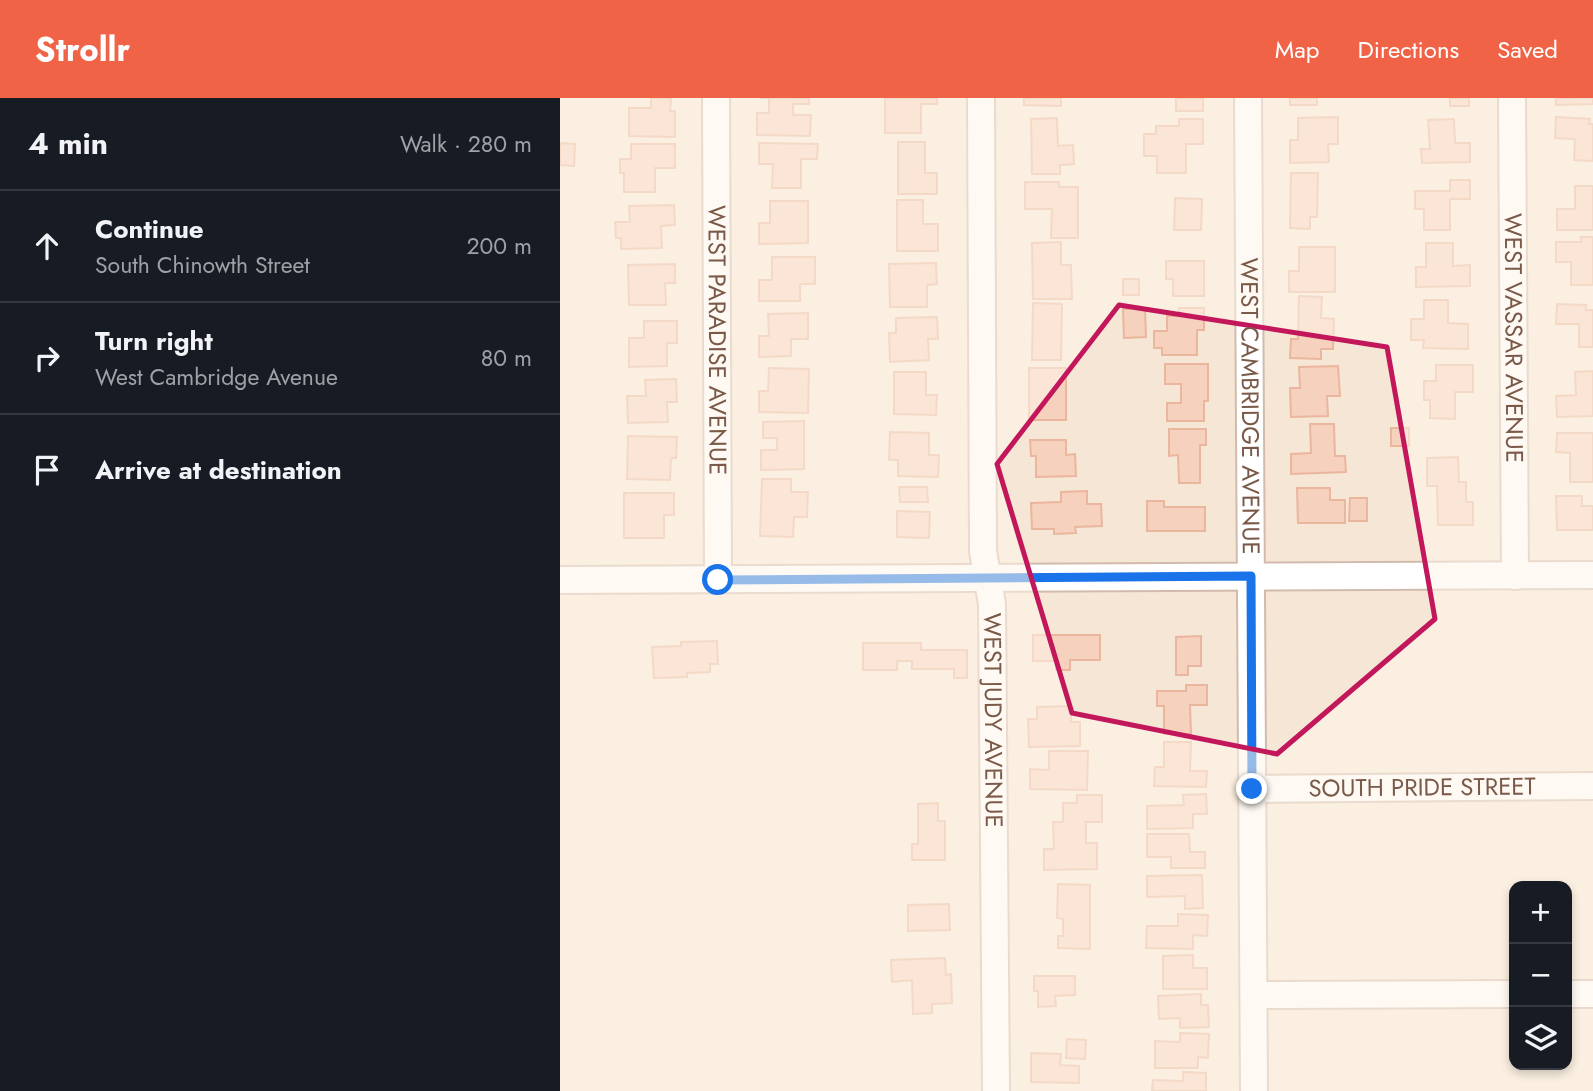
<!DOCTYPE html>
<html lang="en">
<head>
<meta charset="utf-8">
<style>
  :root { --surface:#171b24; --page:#242831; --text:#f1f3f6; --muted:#9ea1a6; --line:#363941; --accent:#f06346 }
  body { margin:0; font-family:Jost,sans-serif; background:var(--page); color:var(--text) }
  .controls { position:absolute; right:21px; bottom:21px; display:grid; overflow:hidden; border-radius:14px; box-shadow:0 4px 10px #0003 }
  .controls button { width:63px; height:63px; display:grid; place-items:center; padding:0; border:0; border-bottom:2px solid var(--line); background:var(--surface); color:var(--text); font:35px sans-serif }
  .stop { position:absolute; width:21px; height:21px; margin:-16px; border:5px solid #1a73e8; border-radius:50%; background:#fff }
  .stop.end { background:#1a73e8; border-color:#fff; box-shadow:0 2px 7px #0008 }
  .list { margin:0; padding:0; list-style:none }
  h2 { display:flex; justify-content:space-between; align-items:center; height:91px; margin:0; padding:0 28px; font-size:30px }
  h2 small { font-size:23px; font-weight:400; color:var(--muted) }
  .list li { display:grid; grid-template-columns:46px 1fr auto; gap:21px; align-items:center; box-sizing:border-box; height:112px; padding:0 28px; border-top:2px solid var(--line) }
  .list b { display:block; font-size:26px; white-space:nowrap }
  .list p { margin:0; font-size:23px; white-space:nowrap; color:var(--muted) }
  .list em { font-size:23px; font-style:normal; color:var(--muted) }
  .icon { flex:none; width:38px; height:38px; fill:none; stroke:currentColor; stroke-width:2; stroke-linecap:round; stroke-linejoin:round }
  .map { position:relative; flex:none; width:1033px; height:993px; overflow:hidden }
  header { display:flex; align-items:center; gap:42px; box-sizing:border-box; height:98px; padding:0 35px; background:var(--accent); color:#fff }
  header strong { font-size:33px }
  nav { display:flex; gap:38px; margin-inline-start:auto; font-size:24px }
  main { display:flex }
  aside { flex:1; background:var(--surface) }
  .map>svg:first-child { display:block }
  .residential { fill:#f6e6d6; fill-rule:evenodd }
  .building { fill:#f6d1be; stroke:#eab69d; stroke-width:2 }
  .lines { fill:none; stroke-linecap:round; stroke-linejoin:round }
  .minor-casing { stroke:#d2bbad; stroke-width:30 }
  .minor { stroke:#fff; stroke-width:26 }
  .route { stroke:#1a73e8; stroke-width:9 }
  .marked { fill:none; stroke:#c2185b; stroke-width:5; stroke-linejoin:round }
  .labels { text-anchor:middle; stroke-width:6; stroke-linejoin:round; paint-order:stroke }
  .street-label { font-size:24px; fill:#7b5949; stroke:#fff9f1 }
</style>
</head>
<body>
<header>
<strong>Strollr</strong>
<nav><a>Map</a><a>Directions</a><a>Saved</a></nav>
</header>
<main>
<aside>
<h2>4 min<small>Walk · 280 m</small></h2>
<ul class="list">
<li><svg class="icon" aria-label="ahead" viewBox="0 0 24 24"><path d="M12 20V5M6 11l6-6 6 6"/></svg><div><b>Continue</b><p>South Chinowth Street</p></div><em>200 m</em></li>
<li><svg class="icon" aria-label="right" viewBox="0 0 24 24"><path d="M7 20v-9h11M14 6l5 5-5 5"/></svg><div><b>Turn right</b><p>West Cambridge Avenue</p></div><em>80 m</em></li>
<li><svg class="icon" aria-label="arrive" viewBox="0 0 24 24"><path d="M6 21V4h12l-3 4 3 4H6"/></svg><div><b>Arrive at destination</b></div></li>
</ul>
</aside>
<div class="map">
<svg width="1033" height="993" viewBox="0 0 1033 993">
  <rect width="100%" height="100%" fill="#fef5e9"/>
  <!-- residential -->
  <path class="residential" d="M0,0h1033v993h-1033zM954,788h53v179h-53z"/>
  <!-- building -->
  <g class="building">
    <polygon points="91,0 111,0 110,13 115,13 115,39 69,38 69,10 91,10"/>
    <polygon points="200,0 249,0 249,6 233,6 233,17 251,17 250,38 197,37 197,15 209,15 209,0"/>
    <polygon points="325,0 377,0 377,6 361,6 361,35 325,35"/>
    <polygon points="464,0 501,0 501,8 464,7"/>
    <rect x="616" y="0" width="27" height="13"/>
    <rect x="730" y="0" width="27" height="7"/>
    <rect x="890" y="0" width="19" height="8"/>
    <polygon points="996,0 1033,0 1033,6 996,7"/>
    <polygon points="778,19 778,46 768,46 769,64 730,65 730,42 738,42 738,20"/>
    <polygon points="996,19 1030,21 1029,26 1033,26 1033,63 1014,62 1015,41 995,40"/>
    <polygon points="497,20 498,48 513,47 514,66 500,67 500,76 472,76 471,21"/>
    <polygon points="619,21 643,21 643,46 626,46 626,75 597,75 597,58 584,58 584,36 596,36 596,28 619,28"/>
    <polygon points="894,21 895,45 910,45 910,64 862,65 861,51 870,51 868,22"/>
    <polygon points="338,44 365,44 365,75 377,75 377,96 338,96"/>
    <polygon points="0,45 15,46 14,68 0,67"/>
    <polygon points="199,45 258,46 257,61 241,61 241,90 212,90 213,66 199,66"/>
    <polygon points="71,46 115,46 115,70 95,70 95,94 64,94 64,75 60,75 60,61 71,61"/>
    <polygon points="731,75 758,75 757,119 750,119 750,131 730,130"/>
    <polygon points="890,82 910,82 910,101 890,101 890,132 864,132 864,111 855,111 855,93 890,93"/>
    <polygon points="465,84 499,84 499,89 518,89 518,140 491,140 492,111 465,111"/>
    <polygon points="1015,88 1033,88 1033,132 997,132 997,111 1015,111"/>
    <polygon points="615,100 642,101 641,132 614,132"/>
    <polygon points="337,102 363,102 363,126 378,126 378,153 337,153"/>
    <polygon points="210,103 248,103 248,145 199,146 199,125 210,125"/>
    <polygon points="114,107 115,127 101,128 102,150 61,151 61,140 56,140 55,124 70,124 69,108"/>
    <polygon points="1021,139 1033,139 1033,187 1011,187 1011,164 996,164 996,144 1021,144"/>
    <polygon points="501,144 501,167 511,167 512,201 473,201 472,145"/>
    <polygon points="866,145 893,145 893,168 910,167 910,188 856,189 856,169 866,169"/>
    <polygon points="739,149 775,149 775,194 729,194 729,173 739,173"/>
    <polygon points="212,159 255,159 255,186 240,186 240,203 199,203 199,182 212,182"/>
    <polygon points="606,163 644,163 644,198 613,198 613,181 606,181"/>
    <polygon points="376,165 377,186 367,187 367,209 330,209 329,166"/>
    <polygon points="115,166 115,185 105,185 106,207 69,207 68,167"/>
    <rect x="563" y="181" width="16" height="16"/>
    <polygon points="739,198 762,199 761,220 774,221 773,251 761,251 761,261 730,260 731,241 738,241"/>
    <polygon points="864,202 888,202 888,225 908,226 908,251 863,250 864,242 851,242 851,221 864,221"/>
    <polygon points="473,205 502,206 501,262 472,262"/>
    <polygon points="997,206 1026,207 1026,212 1033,212 1033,249 1019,249 1019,226 996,226"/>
    <polygon points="585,210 586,239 564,240 563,211"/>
    <polygon points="619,210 644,210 644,232 637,232 637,257 602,257 602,250 594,250 594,233 607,233 607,218 619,218"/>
    <polygon points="248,215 248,241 231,241 231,258 199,259 199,238 209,238 208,216"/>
    <polygon points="377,219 378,241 368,241 369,262 330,264 329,235 336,235 336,220"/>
    <polygon points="84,223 117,223 117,245 107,245 107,268 69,269 69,240 84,240"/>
    <polygon points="605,266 648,266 648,303 644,303 644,323 607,323 607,305 621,305 621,286 605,286"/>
    <polygon points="876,267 913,267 913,294 895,294 895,321 870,320 870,302 864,302 864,283 876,283"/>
    <polygon points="778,268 780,298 767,298 768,318 731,319 730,290 740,290 739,269"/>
    <polygon points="209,270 249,271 248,315 199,314 199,293 208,293"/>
    <rect x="469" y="270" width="37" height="52"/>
    <polygon points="1033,273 1033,318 997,319 996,298 1016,297 1015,274"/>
    <polygon points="334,274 366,274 366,297 377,297 376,317 334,316"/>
    <polygon points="116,281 117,304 107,304 108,324 68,325 67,298 86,298 85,282"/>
    <polygon points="244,323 244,371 201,372 201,352 217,352 217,340 203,340 203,324"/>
    <polygon points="750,326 774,326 775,358 785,358 786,374 731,376 731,356 751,355"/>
    <rect x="831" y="330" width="18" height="18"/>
    <polygon points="609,331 646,331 646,347 640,347 640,385 619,385 618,357 609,358"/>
    <polygon points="330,334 369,335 369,357 379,357 378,379 338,378 338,362 329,362"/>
    <polygon points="997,335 1033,335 1033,384 1010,384 1010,355 996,354"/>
    <polygon points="68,338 117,339 116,360 111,360 110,382 67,381"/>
    <polygon points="470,342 506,342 506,357 515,356 516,378 476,379 476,358 471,358"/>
    <polygon points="898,359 899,384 906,384 906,404 913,404 913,427 878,427 877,388 867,388 867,360"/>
    <polygon points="202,381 231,381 231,394 248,394 247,419 234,419 233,439 200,438"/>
    <polygon points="339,389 367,389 368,404 340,404"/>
    <polygon points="737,390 770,390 770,402 785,402 785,425 738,425"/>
    <polygon points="527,393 527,406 541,406 542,428 515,429 516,435 494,436 494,431 472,431 471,405 501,404 501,394"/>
    <polygon points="64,395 114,395 114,417 104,417 104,440 64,440"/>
    <polygon points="996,398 1022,398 1022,408 1033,408 1033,432 997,432"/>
    <polygon points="790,400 807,400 807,423 789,423"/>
    <polygon points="587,403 604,403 604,409 645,409 645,433 587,433"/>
    <polygon points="337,413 370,414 369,440 337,439"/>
    <polygon points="473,537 540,537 540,562 510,562 510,572 496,572 496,563 473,563"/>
    <polygon points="641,538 641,568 628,568 628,577 616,577 616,539"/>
    <polygon points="157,543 158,566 150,566 150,574 127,575 127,579 94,580 92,549 121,548 121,544"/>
    <polygon points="303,545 361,545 361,552 407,552 407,580 394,580 394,571 352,571 352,563 337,563 337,572 303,572"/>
    <polygon points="626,587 647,587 647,607 630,607 631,636 604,636 604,608 597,608 597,593 626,593"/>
    <polygon points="511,608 511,624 520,624 520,648 469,649 468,621 477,621 477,609"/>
    <polygon points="604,644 631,644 630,673 647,673 646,689 594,688 595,669 604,669"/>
    <polygon points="489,653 528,653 527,692 470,691 470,671 489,672"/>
    <polygon points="646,696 647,716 633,716 633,730 587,731 587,708 624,707 623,697"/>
    <polygon points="517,697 542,697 542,724 526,724 526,745 537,745 537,771 484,772 484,751 494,751 493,724 503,724 503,705 517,705"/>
    <polygon points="378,705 378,723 385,723 385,762 352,762 352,746 358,746 358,706"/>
    <polygon points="587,736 629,736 630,754 645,754 645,770 611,770 611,759 587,759"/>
    <polygon points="642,777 643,810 625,811 625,798 587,799 587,778"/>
    <polygon points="498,786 530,787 530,851 498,850 498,838 503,838 503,821 497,820"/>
    <polygon points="389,806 390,832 348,833 348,807"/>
    <polygon points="618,816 648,817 647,838 633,837 633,851 586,850 587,828 618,828"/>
    <polygon points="633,857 633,870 647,870 647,891 603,891 603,858"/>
    <polygon points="385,860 386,877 391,876 392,905 372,906 372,915 353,916 352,882 332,884 331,862"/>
    <polygon points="474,878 515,878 515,897 495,898 496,908 478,909 478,893 474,893"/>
    <polygon points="641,896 641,907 648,907 649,929 620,930 620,920 599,921 598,898"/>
    <polygon points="620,935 649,936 648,960 638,959 638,970 595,970 595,943 620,944"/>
    <polygon points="507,941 526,942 525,961 506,960"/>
    <polygon points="471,955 501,956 500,967 519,968 519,985 471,984"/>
    <polygon points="623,974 646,975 646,993 592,993 593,982 623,983"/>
  </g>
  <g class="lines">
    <defs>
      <g id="minor">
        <path id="s1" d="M156,0l2,482"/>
        <path id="s2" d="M421,0l2,453 9,53 4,487"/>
        <path id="s3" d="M688,0l6,993"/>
        <path id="s4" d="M952,0l3,478"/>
        <polyline points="0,482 1033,477"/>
        <path id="s5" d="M692,691l341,-3"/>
        <polyline points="1007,896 1033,896"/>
        <polyline points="694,897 954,896"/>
      </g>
    </defs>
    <!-- minor casing -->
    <use href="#minor" class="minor-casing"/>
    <!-- minor -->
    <use href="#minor" class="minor"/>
  </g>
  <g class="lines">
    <!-- route -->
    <polyline class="route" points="158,482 691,478 692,691"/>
  </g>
  <!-- marked area -->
  <path d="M0 0H1033V993H0ZM559,207l268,42 48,272 -158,135 -205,-41 -75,-249z" fill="#fef5e9" fill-opacity=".55" fill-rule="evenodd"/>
  <path class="marked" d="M559,207l268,42 48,272 -158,135 -205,-41 -75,-249z"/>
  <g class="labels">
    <!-- street labels -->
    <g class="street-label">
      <text dy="8" stroke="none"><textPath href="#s4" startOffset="240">WEST VASSAR AVENUE</textPath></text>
      <text dy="8" stroke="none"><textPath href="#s1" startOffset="242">WEST PARADISE AVENUE</textPath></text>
      <text dy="8" stroke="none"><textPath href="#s3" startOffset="308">WEST CAMBRIDGE AVENUE</textPath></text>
      <text dy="8" stroke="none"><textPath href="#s2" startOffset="623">WEST JUDY AVENUE</textPath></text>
      <text dy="8" stroke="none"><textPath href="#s5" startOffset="170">SOUTH PRIDE STREET</textPath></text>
    </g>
  </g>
</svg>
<div class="controls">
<button>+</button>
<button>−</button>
<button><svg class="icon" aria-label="layers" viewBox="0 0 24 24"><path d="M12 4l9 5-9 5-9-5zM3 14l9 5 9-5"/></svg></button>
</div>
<div class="stop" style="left:158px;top:482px"></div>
<div class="stop end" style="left:692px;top:691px"></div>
</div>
</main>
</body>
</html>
